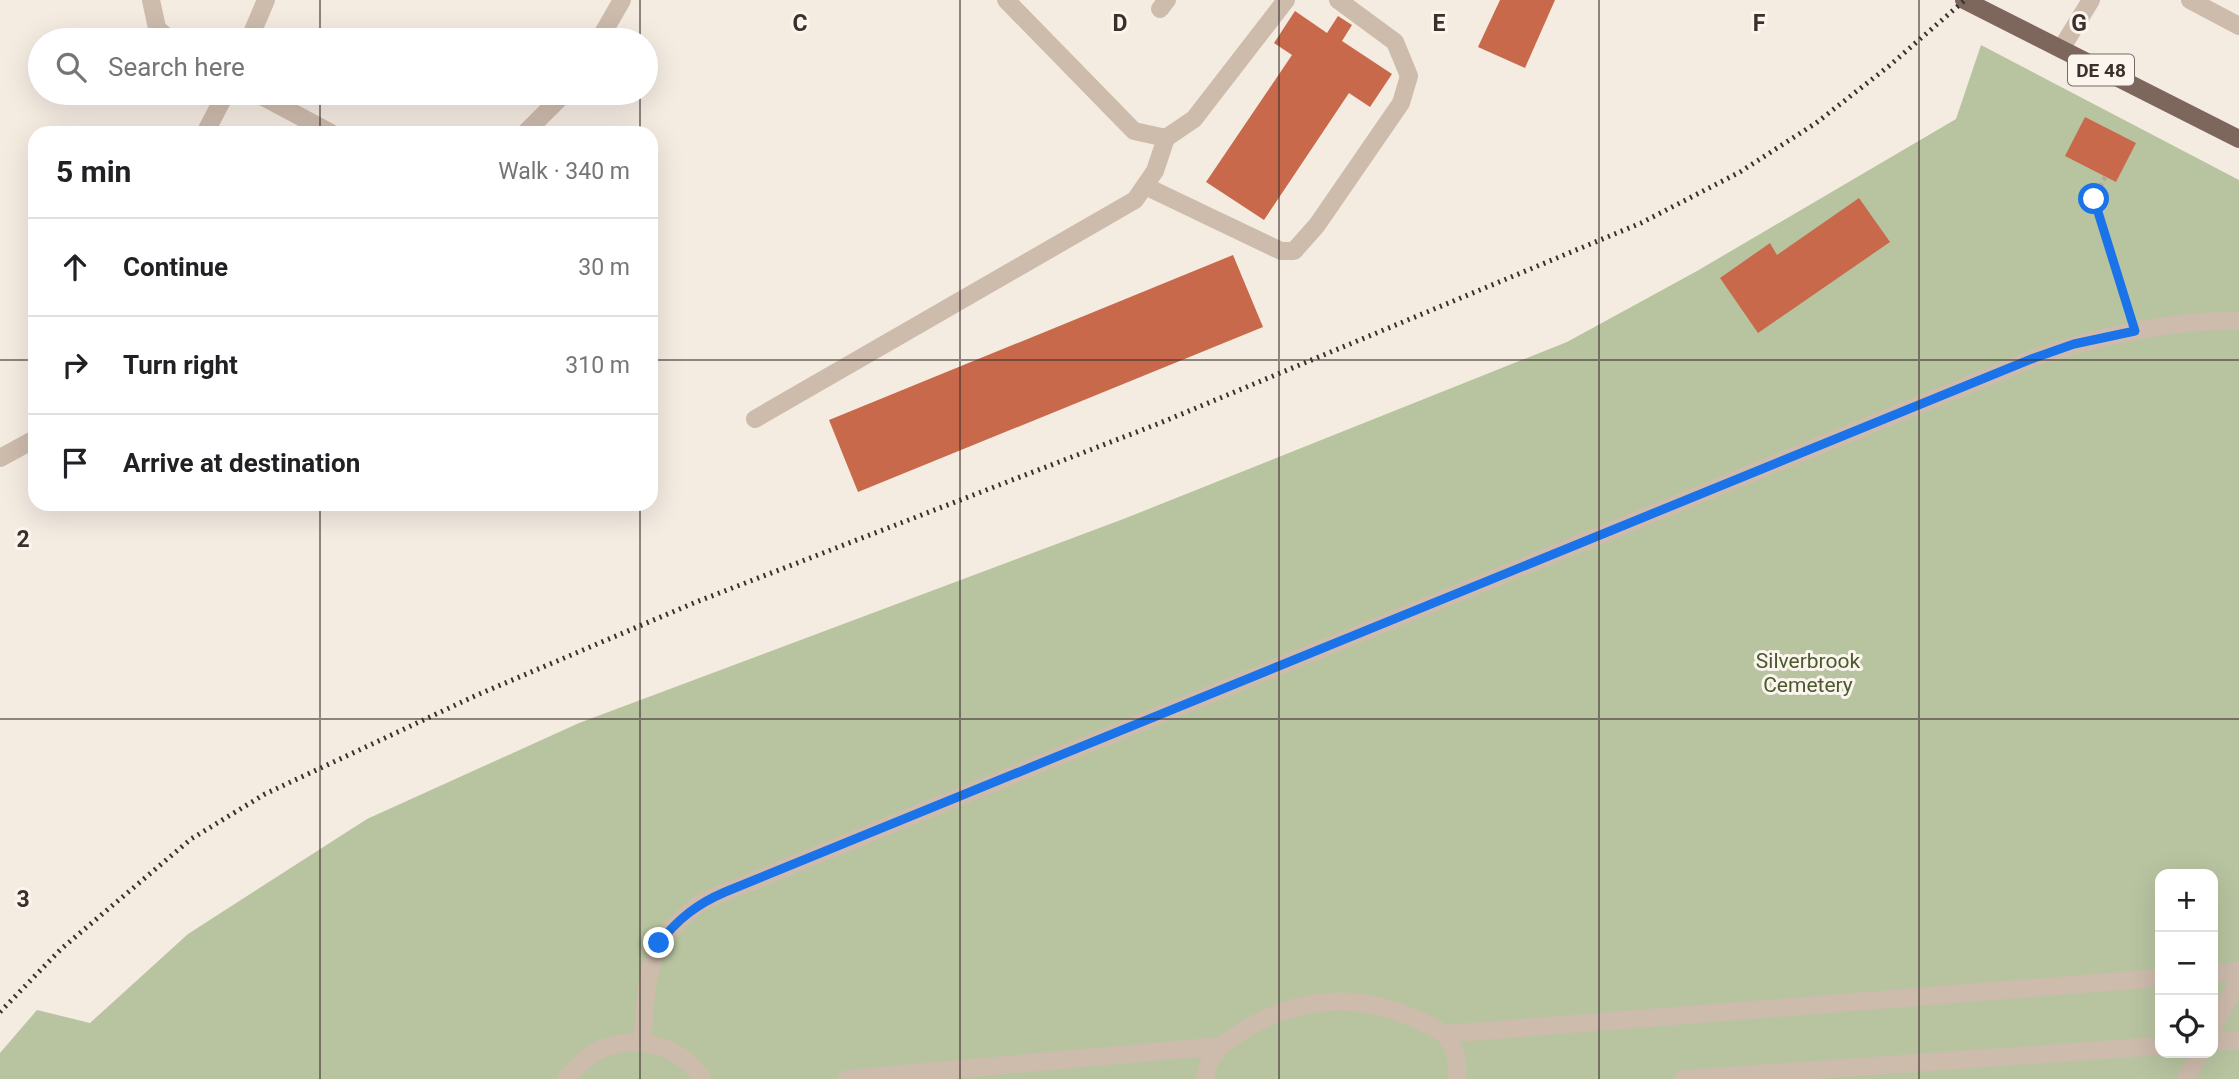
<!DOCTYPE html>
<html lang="en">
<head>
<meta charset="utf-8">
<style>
  :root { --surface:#fff; --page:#f6f6f6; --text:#202124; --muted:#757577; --line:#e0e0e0 }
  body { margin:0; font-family:Roboto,sans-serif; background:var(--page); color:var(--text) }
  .controls { position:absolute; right:21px; bottom:21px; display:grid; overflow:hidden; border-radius:14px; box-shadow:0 7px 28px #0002 }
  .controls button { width:63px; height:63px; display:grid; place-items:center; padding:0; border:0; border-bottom:2px solid var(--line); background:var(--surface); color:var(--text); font:35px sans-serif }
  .stop { position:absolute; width:21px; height:21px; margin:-16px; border:5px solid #1a73e8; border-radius:50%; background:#fff }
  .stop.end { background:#1a73e8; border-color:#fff; box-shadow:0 2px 7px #0008 }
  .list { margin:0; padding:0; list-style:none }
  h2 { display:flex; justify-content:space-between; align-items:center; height:91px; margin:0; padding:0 28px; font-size:30px }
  h2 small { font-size:23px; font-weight:400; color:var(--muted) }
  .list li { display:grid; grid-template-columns:46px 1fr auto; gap:21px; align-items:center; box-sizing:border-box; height:98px; padding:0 28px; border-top:2px solid var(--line) }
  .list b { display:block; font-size:26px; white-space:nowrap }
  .list em { font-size:23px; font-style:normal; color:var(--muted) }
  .icon { flex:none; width:38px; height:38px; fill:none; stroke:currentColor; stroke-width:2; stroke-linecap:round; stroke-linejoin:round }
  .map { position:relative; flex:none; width:2239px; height:1079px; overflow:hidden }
  .search { position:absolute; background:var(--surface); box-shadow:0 7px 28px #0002; left:28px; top:28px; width:630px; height:77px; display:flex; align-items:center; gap:18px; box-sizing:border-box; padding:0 24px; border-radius:38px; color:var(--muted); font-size:26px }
  .panel { position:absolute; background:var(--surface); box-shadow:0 7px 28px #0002; left:28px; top:126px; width:630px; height:385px; border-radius:21px }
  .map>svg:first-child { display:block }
  .green { fill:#b8c4a0; fill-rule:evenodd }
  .building { fill:#c8694b }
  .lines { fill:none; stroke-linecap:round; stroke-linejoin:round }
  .path { stroke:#b9a596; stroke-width:4.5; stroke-dasharray:3.5 3.5; stroke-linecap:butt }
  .minor { stroke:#cdbbac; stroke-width:18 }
  .major { stroke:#7d675c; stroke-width:18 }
  .rail { stroke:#3b302b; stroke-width:5; stroke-dasharray:2 5; stroke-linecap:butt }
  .route { stroke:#1a73e8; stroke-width:9 }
  .grid { fill:none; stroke:#3b302b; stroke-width:2; stroke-opacity:0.55 }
  .labels { text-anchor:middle; stroke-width:6; stroke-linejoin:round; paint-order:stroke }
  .shield { fill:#fbf5ee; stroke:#756b66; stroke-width:2 }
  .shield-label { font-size:19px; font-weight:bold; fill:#3b302b }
  .park-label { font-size:21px; fill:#4a5a2e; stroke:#fbf5ee }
  .grid-label { font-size:23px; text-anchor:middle; font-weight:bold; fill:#3b302b; stroke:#fbf5ee; stroke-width:6; stroke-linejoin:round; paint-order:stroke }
</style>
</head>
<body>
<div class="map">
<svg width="2239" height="1079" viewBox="0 0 2239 1079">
  <rect width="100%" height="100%" fill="#f4ebe1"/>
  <!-- green -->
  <path class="green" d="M1981,45l258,135v899h-2239v-26l37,-43 53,13 98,-89 179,-115 212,-96 547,-205 441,-176 130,-71 259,-152zM2160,874h53v179h-53z"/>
  <!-- building -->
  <g class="building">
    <polygon points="1500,0 1555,0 1525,68 1478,47"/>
    <polygon points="1295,11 1327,33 1338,16 1352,25 1342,41 1392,74 1370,107 1349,93 1264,220 1206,182 1292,55 1274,43"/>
    <polygon points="2085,117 2136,143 2116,182 2065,156"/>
    <polygon points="1859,198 1890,242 1758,333 1720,278 1770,243 1777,255"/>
    <polygon points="1233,255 1263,327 858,492 829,420"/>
  </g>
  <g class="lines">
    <!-- path -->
    <polyline class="path" points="2105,177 2094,199 2127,306"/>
    <!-- minor -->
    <g class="minor">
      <polyline points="151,0 157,28 170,40"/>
      <polyline points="1006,0 1134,131 1166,138"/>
      <polyline points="2190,0 2239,26"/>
      <polyline points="1160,9 1167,0"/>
      <polyline points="249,40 266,0"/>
      <polyline points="599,40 622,0"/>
      <polyline points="2061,49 2091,0"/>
      <polyline points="256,93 331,133"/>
      <polyline points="205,133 226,93"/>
      <polyline points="525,133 565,93"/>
      <polyline points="1166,138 1194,119 1286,0"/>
      <polyline points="1145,186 1281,251 1294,251 1317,225 1401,103 1409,76 1395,42 1338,0"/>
      <polyline points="755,419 1135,200 1155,171 1166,138"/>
      <polyline points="0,458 35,439"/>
      <polyline points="2213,974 2239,971"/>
      <polyline points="2213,1028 2239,979"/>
      <path d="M1445,1034c10,16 14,26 12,45"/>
      <polyline points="2213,1042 2239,1040"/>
      <path d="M642,1043c6,-66 1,-101 62,-142l1330,-543c65,-22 136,-38 205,-37"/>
      <path d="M566,1079c9,-11 19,-22 33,-29 36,-16 82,-5 103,29"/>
      <path d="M847,1079l373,-33c19,-12 39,-27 61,-34 59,-21 111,-9 164,22l715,-56"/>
      <polyline points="1205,1079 1208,1065 1220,1046"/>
      <polyline points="1684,1079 2160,1046"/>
      <polyline points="2186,1079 2200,1053"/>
    </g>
    <!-- major -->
    <polyline class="major" points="1964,0 2239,139"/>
    <!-- rail -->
    <polyline class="rail" points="0,1012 61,949 191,839 265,794 477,695 696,602 1160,423 1641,223 1740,172 1816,123 1889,66 1965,0"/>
  </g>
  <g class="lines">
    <!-- route -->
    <path class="route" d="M659,943c19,-24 38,-39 66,-51l1309,-534 40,-14 61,-13 -41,-132"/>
  </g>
  <!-- grid -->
  <path class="grid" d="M320,0v40M640,0v40M960,0v1079M1279,0v1079M1599,0v1079M1919,0v1079M320,93v40M640,93v40M0,360h35M651,360h1588M320,504v575M640,504v575M0,719h2239"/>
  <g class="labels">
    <!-- shield labels -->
    <rect class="shield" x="2068" y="54.5" width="66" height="31" rx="5"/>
    <g class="shield-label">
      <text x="2101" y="77">DE 48</text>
    </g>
    <!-- park labels -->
    <g class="park-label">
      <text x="1808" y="668">Silverbrook<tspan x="1808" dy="24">Cemetery</tspan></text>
    </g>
  </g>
  <g class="grid-label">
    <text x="800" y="31">C</text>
    <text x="1120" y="31">D</text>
    <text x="1439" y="31">E</text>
    <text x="1759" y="31">F</text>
    <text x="2079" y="31">G</text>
    <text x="23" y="547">2</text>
    <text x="23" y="907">3</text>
  </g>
</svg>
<div class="controls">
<button>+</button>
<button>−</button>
<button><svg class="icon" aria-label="locate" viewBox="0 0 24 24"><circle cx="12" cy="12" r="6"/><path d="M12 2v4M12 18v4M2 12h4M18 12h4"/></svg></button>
</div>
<div class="stop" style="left:2094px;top:199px"></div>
<div class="stop end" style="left:659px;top:943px"></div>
<div class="search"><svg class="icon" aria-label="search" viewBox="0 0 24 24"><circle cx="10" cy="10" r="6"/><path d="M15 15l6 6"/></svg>Search here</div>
<section class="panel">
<h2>5 min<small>Walk · 340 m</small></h2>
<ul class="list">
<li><svg class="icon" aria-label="ahead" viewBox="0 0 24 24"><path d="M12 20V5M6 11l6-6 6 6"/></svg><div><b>Continue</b></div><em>30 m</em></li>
<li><svg class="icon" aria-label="right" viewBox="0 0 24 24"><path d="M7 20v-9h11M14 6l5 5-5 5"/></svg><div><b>Turn right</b></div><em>310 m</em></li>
<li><svg class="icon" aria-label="arrive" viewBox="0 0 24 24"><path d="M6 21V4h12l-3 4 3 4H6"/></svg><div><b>Arrive at destination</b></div></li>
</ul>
</section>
</div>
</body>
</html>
